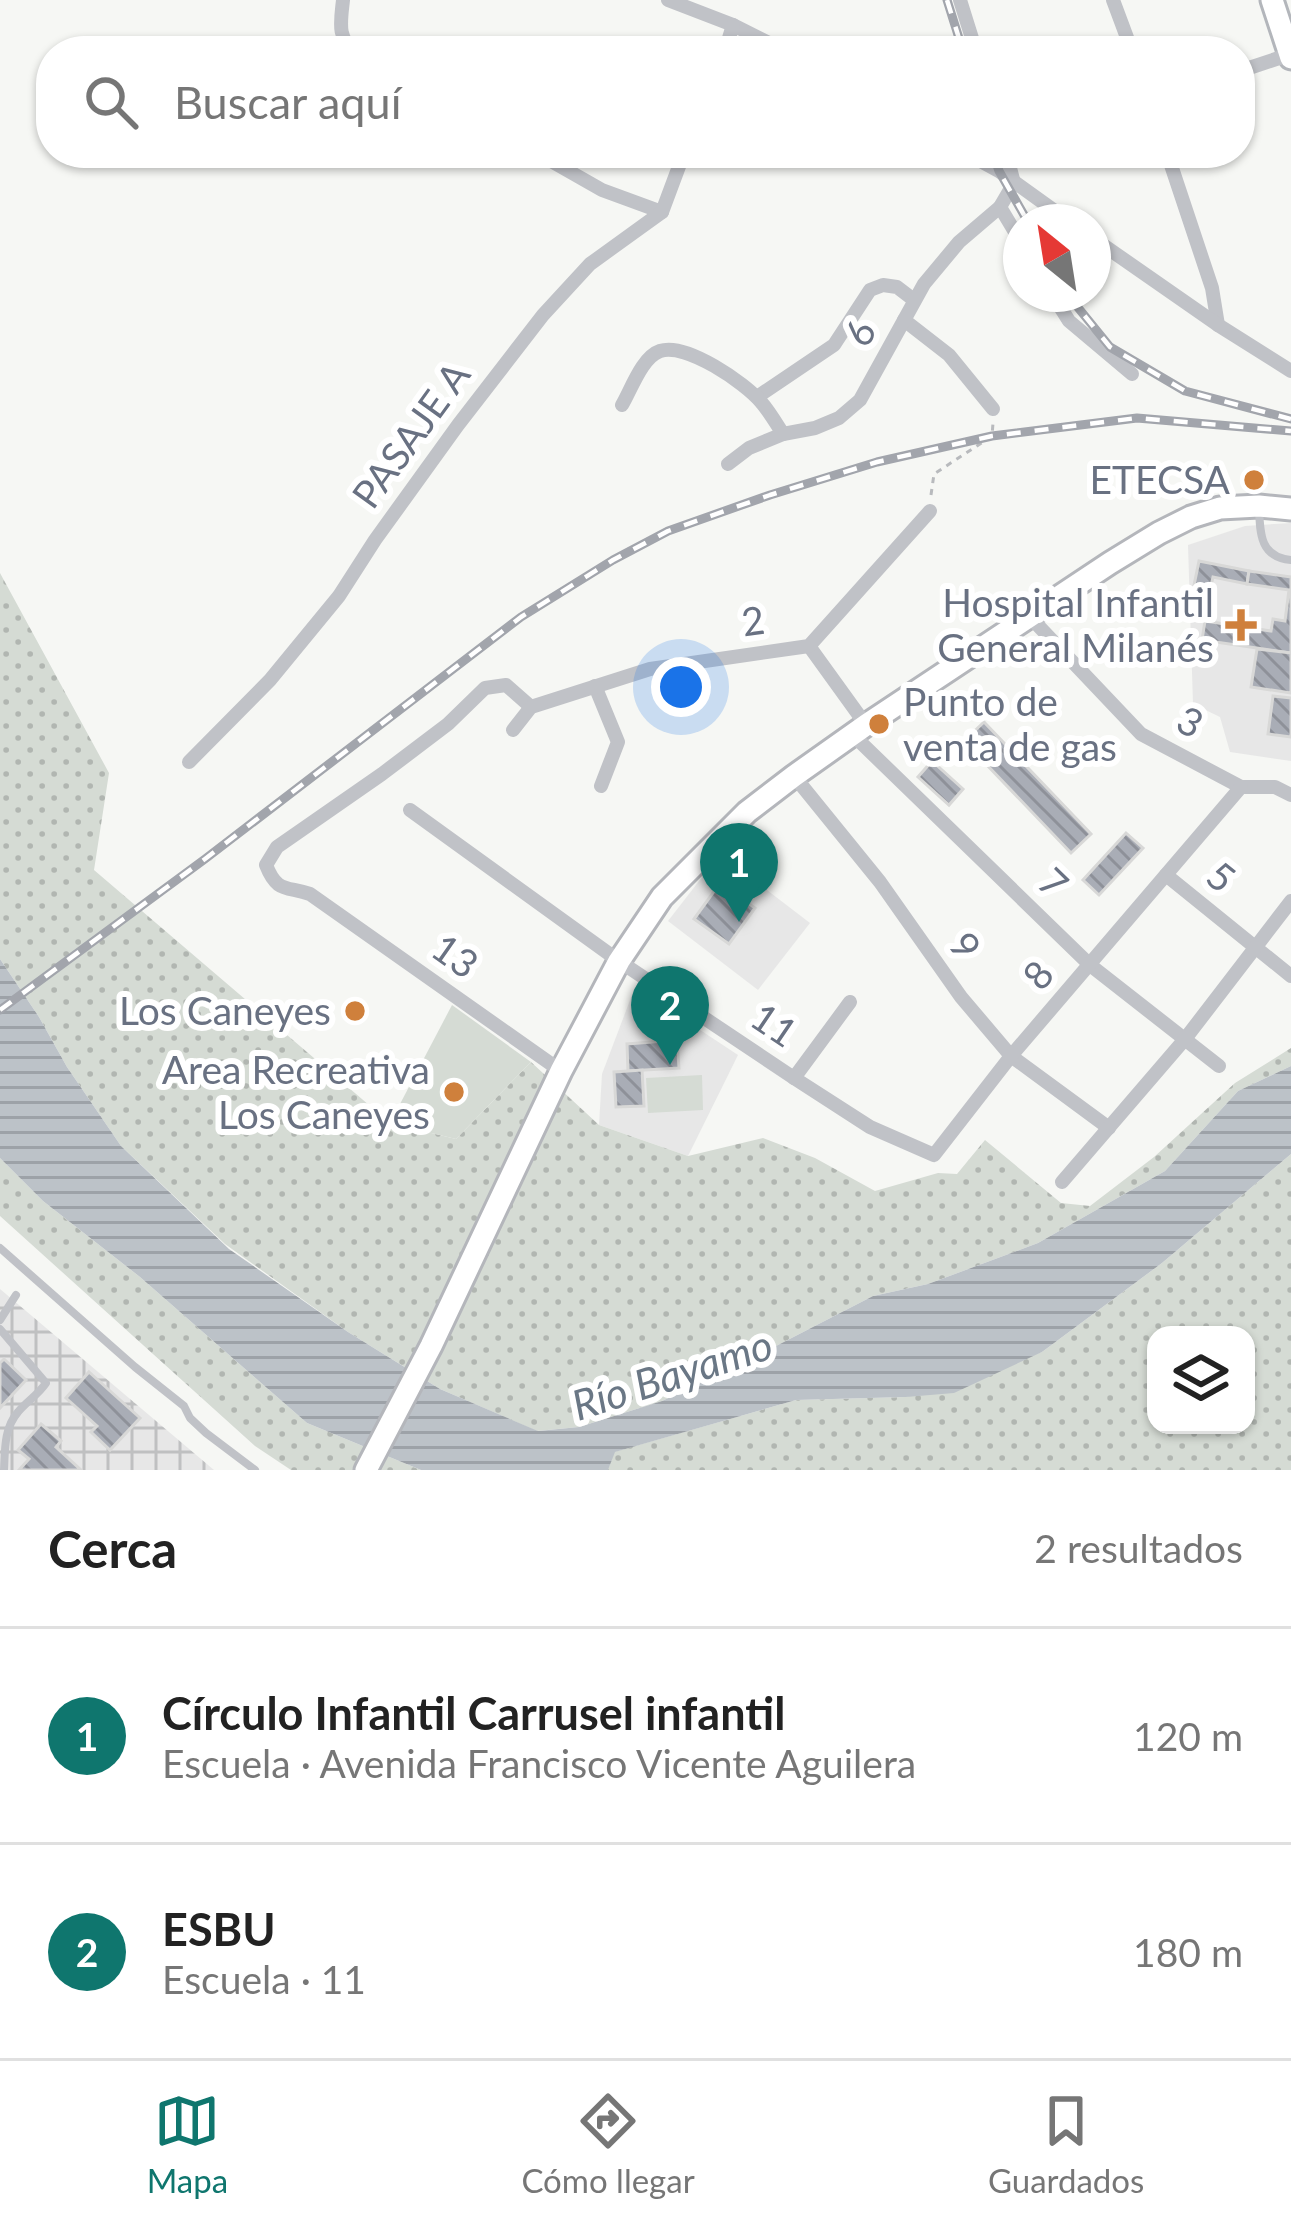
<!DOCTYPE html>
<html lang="es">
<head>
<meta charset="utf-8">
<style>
  :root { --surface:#fff; --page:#f6f6f6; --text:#222; --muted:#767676; --line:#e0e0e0; --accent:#0f766e }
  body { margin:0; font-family:Lato,sans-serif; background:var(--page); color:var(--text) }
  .controls { position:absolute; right:36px; bottom:36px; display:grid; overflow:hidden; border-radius:24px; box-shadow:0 3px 9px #0004 }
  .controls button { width:108px; height:108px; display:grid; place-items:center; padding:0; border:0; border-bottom:3px solid var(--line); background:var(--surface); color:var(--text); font:60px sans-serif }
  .compass { position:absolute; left:1003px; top:204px; width:108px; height:108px; border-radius:50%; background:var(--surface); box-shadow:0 3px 9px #0004; rotate:330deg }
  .you { position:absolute; left:681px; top:687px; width:42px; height:42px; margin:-30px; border:9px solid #fff; border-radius:50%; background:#1a73e8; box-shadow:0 0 0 18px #1a73e833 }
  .badge { display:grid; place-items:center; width:78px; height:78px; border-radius:50%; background:var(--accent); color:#fff; font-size:39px; font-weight:700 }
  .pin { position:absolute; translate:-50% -99px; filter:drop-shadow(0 3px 6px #0008) }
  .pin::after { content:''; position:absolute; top:63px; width:42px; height:36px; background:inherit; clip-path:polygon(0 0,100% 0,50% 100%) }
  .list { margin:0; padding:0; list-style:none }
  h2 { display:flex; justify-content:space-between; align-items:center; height:156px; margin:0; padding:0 48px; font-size:51px }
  h2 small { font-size:39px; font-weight:400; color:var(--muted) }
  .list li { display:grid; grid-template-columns:78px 1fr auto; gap:36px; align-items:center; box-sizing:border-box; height:216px; padding:0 48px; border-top:3px solid var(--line) }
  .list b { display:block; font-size:45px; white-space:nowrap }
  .list p { margin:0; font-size:39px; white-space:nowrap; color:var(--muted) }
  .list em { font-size:39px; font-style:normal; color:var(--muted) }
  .icon { flex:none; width:66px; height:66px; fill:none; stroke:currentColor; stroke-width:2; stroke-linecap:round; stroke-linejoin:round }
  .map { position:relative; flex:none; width:1291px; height:1470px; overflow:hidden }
  .search { position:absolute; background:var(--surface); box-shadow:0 3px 9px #0004; left:36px; right:36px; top:36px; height:132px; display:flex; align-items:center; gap:30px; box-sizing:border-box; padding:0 42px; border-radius:48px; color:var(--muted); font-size:45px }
  .sheet { height:588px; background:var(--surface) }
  nav { display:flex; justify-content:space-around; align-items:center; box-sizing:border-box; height:168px; border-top:3px solid var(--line); background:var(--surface); font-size:33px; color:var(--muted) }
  nav a { display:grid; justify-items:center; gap:6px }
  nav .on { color:var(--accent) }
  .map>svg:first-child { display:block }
  .built { fill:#e7e7e7 }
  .industrial { fill:url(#industrial-grid) }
  .grass { fill:url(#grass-dots); fill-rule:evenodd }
  .garden { fill:#d5dbd4 }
  .water { fill:url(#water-rules) }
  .building { fill:url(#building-back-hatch); stroke:#d8d8d7; stroke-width:3 }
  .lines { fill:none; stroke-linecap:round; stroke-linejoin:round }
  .secondary-casing { stroke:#b3b6bb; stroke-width:27 }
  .primary-casing { stroke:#b4b6bb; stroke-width:27 }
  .path { stroke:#b8babd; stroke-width:3; stroke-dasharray:6 6; stroke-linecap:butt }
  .lane { stroke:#c0c2c7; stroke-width:8 }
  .street { stroke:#c0c2c7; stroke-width:14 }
  .secondary { stroke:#fff; stroke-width:21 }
  .primary { stroke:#fff; stroke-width:21 }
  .rail-casing { stroke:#a2a5ac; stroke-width:9 }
  .rail { stroke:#fff; stroke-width:4.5; stroke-dasharray:14; stroke-linecap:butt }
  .poi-dot { fill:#cf803c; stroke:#fff; stroke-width:4.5 }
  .labels { text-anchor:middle; stroke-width:12; stroke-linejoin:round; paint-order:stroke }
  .street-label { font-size:39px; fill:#697182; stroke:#fff }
  .poi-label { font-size:39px; fill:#697182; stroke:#fff; text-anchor:end }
  .water-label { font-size:42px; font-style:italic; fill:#6a7785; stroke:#fff }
</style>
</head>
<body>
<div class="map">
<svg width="1291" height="1470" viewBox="0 0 1291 1470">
  <defs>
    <pattern id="industrial-grid" width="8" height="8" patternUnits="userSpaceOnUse" patternTransform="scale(3)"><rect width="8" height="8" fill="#e7e7e7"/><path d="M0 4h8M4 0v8" fill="none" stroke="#bfc0c1"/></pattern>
    <pattern id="grass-dots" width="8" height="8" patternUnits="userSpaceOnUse" patternTransform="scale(3)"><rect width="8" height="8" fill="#d5dbd4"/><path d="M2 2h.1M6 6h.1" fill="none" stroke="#b1b6b1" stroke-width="1.8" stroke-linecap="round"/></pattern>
    <pattern id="water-rules" width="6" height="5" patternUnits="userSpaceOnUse" patternTransform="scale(3)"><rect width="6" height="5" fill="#bcc2c8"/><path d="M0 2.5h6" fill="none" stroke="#9da2a8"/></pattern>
    <pattern id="building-back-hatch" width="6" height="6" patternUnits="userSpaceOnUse" patternTransform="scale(3)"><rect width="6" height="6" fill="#a9adb6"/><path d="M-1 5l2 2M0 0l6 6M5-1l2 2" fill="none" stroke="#8e9199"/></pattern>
  </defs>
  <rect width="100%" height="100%" fill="#f6f7f4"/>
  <!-- built -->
  <g class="built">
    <polygon points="1291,523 1291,761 1230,752 1220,717 1193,704 1188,545 1245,526"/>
    <polygon points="720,854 810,923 758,990 668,921"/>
    <polygon points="635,987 738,1055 688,1156 599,1125 602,1074"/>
  </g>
  <!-- industrial -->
  <polygon class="industrial" points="0,1289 214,1470 0,1470"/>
  <!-- grass -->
  <g class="grass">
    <polygon points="0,573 109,773 94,870 390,1123 456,1139 531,1062 599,1125 688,1156 763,1138 815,1158 875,1191 938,1173 957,1174 985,1140 1061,1203 1090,1206 1154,1157 1235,1083 1291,1048 1291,1066 1238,1091 1165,1171 1038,1243 928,1284 873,1296 749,1360 662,1401 579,1427 537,1431 440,1389 348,1332 225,1244 121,1146 67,1067 39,1017 0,959"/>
    <path d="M1291,1154v316h-683l6,-18 182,-52 110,-3 136,-45 120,-89zM1156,1335h90v90h-90z"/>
    <polygon points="0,1158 43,1201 140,1277 307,1423 421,1470 291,1470 255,1446 0,1216"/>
  </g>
  <!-- garden -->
  <g class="garden">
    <polygon points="452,1005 531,1062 456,1139 390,1123"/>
    <polygon points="702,1075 703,1110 648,1113 646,1078"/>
  </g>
  <!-- water -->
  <polygon class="water" points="0,959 39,1017 67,1067 121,1146 229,1249 348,1332 440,1389 538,1431 579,1427 662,1401 749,1360 873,1296 928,1284 1038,1243 1165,1171 1238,1091 1291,1066 1291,1154 1162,1263 1042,1352 954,1393 906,1397 796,1400 615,1452 608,1470 421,1470 307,1423 140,1277 43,1201 0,1158"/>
  <!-- building -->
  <g class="building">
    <polygon points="1199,561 1249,571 1247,584 1213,577 1207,604 1191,600"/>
    <polygon points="1249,571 1291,577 1291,653 1202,640 1205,621 1271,631 1273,619 1285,621 1289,590 1247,584"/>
    <polygon points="1257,649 1291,653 1291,693 1251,687"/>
    <polygon points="1273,696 1291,698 1291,737 1268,734"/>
    <polygon points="984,722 1091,834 1071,853 964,741"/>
    <polygon points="932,761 963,789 949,805 918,777"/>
    <polygon points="1126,833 1143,848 1099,895 1083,880"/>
    <polygon points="720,883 755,908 729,944 694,919"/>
    <polygon points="677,1040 679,1068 628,1071 627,1044"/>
    <polygon points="642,1070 644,1106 616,1107 614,1072"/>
    <polygon points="4,1359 26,1380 0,1408 0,1363"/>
    <polygon points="89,1372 140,1418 110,1450 91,1432 97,1426 66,1398"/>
    <polygon points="41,1424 61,1441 56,1447 81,1470 19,1470 29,1459 18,1450"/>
  </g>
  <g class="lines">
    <defs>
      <polyline id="secondary" points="1272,0 1291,58"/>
      <polyline id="primary" points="366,1470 431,1346 561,1071 619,961 662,897 747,812 794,776 866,725 1110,563 1159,533 1191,517 1220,508 1259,506 1291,509"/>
    </defs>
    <!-- secondary casing -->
    <use href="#secondary" class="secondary-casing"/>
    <!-- primary casing -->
    <use href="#primary" class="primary-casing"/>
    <!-- path -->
    <polyline class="path" points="931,495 934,474 992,436 993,423"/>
    <!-- lane -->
    <g class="lane">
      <path d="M1259,507c1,27 1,50 32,53"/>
      <polyline points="0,1248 135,1367 184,1406 190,1418 206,1433 255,1470"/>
      <polyline points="0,1320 16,1295"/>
      <path d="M0,1329l46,54c-8,12 -19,18 -28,29 -14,16 -13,38 -14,58"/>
    </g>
    <!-- street -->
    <g class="street">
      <path d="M343,0c-2,20 -7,40 13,51"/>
      <polyline points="668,0 733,25 785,51"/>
      <polyline points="960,0 976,51"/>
      <polyline points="1113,0 1132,51"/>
      <polyline points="725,51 733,25"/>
      <polyline points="1240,71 1291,54"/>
      <polyline points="537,153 602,190 662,212"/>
      <polyline points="966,153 999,171 1070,222"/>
      <polyline points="1167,153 1212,288 1218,325"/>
      <polyline points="1000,207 1021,242"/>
      <polyline points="1093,238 1218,325 1291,371"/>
      <polyline points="1052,294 1069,321 1132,374"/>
      <polyline points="904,320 949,355 993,409"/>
      <polyline points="757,397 834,345 870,290 883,285 897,287 914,300"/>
      <path d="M622,405c9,-15 20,-48 38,-54 26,-9 85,32 101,51 8,9 15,21 22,32"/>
      <polyline points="728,464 749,448 783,434 815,428 839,418 860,400 924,284 959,242 1000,207 1014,183 1006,153"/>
      <polyline points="1030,617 1141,734 1241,787 1275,787 1291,795"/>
      <polyline points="809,646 866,725"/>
      <polyline points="595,686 618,742 601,786"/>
      <path d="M531,707l-25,-22 -21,3 -37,36 -66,50 -105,73 -11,18c11,28 20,21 44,29l251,177"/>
      <polyline points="513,730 531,707 650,669 809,646 930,511"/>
      <polyline points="852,734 1090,965 1219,1066"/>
      <polyline points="189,762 270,680 339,596 375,540 458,425 543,315 590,264 662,212 684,153"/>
      <polyline points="794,776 880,882 961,997 1011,1056 1109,1128"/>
      <polyline points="410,810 619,961 794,1078 870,1127 934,1155 1011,1056 1241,787"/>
      <polyline points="1166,875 1291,976"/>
      <polyline points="794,1078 850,1002"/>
      <polyline points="1062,1182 1185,1039 1291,901"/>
    </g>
    <!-- secondary -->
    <use href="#secondary" class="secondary"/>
    <!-- primary -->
    <use href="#primary" class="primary"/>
    <defs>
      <g id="rail">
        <polyline points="947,0 963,51"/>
        <polyline points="993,153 999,171 1028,222"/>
        <polyline points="1067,294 1110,347 1185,391 1291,419"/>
        <polyline points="0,1010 205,859 521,617 613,560 668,531 770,495 877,462 992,436 1137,418 1291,431"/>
      </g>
    </defs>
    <!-- rail casing -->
    <use href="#rail" class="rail-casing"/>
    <!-- rail -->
    <use href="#rail" class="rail"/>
  </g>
  <!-- markers -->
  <g class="poi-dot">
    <circle cx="1254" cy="480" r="12"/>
    <path d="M1235 607h12v12h12v12h-12v12h-12v-12h-12v-12h12z"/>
    <circle cx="879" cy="724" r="12"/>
    <circle cx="355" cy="1011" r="12"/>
    <circle cx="454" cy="1092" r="12"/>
  </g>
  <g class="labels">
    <!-- street labels -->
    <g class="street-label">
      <text transform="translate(860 333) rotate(-62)" y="14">6</text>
      <text transform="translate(411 435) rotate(-54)" y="14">PASAJE A</text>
      <text transform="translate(753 621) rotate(-8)" y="14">2</text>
      <text transform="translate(1190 722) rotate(28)" y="14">3</text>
      <text transform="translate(1221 877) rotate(39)" y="14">5</text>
      <text transform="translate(1053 883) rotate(44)" y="14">7</text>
      <text transform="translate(965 946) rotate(55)" y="14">9</text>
      <text transform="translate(455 956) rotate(35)" y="14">13</text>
      <text transform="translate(1038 975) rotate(-49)" y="14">8</text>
      <text transform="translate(774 1025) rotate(34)" y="14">11</text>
    </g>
    <!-- poi labels -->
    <g class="poi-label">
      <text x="1230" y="494">ETECSA</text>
      <text x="1214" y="617">Hospital Infantil<tspan x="1214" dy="45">General Milanés</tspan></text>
      <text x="903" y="716" text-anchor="start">Punto de<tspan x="903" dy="45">venta de gas</tspan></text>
      <text x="331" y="1025">Los Caneyes</text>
      <text x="430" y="1084">Area Recreativa<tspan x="430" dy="45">Los Caneyes</tspan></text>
    </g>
    <!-- water labels -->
    <g class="water-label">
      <text transform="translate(672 1375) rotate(-18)" y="15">Río Bayamo</text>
    </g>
  </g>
</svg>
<div class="controls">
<button><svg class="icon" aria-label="layers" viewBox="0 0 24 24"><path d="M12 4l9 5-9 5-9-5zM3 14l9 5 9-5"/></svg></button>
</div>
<svg class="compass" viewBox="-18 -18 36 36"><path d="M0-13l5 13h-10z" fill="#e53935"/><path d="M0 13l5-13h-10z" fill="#767676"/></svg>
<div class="you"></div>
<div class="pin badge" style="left:739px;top:922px">1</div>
<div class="pin badge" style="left:670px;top:1065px">2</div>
<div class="search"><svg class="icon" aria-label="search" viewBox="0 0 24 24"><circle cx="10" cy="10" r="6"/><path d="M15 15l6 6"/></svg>Buscar aquí</div>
</div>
<section class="sheet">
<h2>Cerca<small>2 resultados</small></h2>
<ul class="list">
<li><span class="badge">1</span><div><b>Círculo Infantil Carrusel infantil</b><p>Escuela · Avenida Francisco Vicente Aguilera</p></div><em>120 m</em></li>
<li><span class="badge">2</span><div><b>ESBU</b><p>Escuela · 11</p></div><em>180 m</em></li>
</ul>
</section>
<nav>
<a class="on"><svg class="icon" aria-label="map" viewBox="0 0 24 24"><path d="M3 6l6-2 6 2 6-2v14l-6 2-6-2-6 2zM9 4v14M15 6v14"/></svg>Mapa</a>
<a><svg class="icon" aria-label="directions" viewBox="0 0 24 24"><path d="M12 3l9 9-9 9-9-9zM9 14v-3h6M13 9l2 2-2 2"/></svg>Cómo llegar</a>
<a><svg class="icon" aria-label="saved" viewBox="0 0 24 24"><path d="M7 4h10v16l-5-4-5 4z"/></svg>Guardados</a>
</nav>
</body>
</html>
